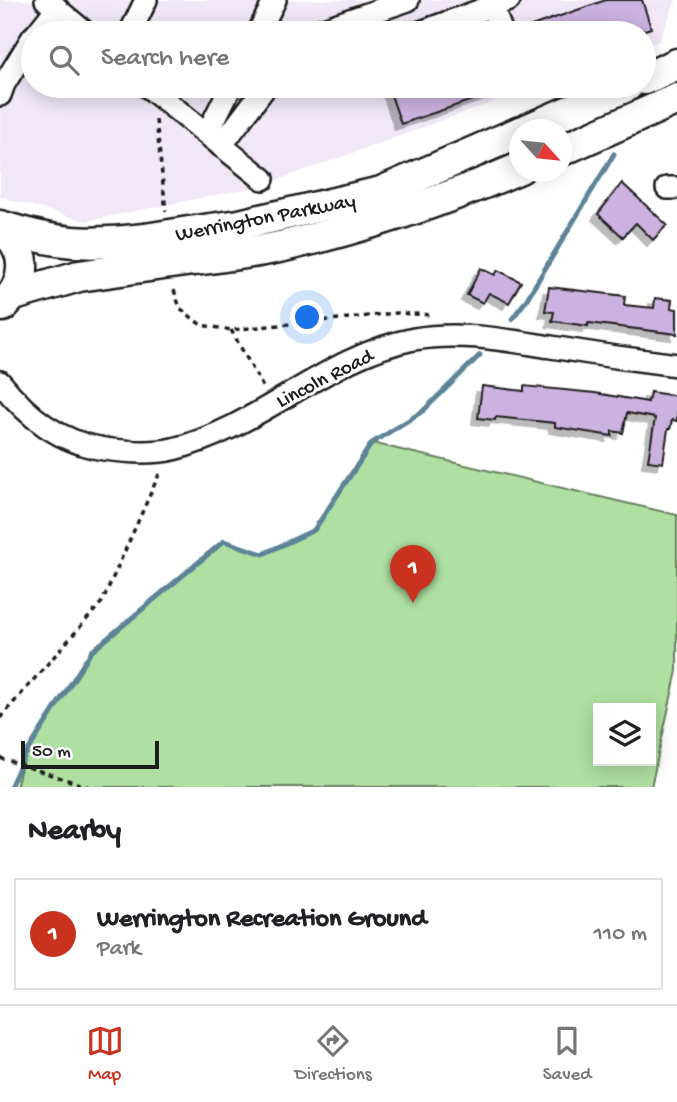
<!DOCTYPE html>
<html lang="en">
<head>
<meta charset="utf-8">
<style>
  :root { --surface:#fff; --page:#f2f2f2; --text:#202124; --muted:#757577; --line:#e0e0e0; --accent:#c8321e }
  body { margin:0; font-family:"Gochi Hand",sans-serif; background:var(--page); color:var(--text) }
  .controls { position:absolute; right:21px; bottom:21px; display:grid; overflow:hidden; border-radius:0px; box-shadow:0 4px 18px #0003 }
  .controls button { width:63px; height:63px; display:grid; place-items:center; padding:0; border:0; border-bottom:2px solid var(--line); background:var(--surface); color:var(--text); font:35px sans-serif }
  .compass { position:absolute; left:509px; top:119px; width:63px; height:63px; border-radius:50%; background:var(--surface); box-shadow:0 4px 18px #0003; rotate:117deg }
  .scale { position:absolute; left:21px; bottom:18px; width:138px; box-sizing:border-box; padding-left:7px; border:4px solid #1c1c1c; border-top:0; font-size:19px; line-height:24px; white-space:nowrap; color:#1c1c1c; -webkit-text-stroke:5px #fff; paint-order:stroke }
  .you { position:absolute; left:308px; top:318px; width:24px; height:24px; margin:-18px; border:5px solid #fff; border-radius:50%; background:#1a73e8; box-shadow:0 0 0 10px #1a73e833 }
  .badge { display:grid; place-items:center; width:46px; height:46px; border-radius:50%; background:var(--accent); color:#fff; font-size:23px; font-weight:700 }
  .pin { position:absolute; translate:-50% -58px; filter:drop-shadow(0 2px 4px #0008) }
  .pin::after { content:''; position:absolute; top:37px; width:24px; height:21px; background:inherit; clip-path:polygon(0 0,100% 0,50% 100%) }
  .list { margin:0; padding:0; list-style:none }
  h2 { display:flex; justify-content:space-between; align-items:center; height:91px; margin:0; padding:0 28px; font-size:30px }
  h2 small { font-size:23px; font-weight:400; color:var(--muted) }
  .list li { display:grid; grid-template-columns:46px 1fr auto; gap:21px; align-items:center; box-sizing:border-box; height:112px; margin:0 14px 14px; padding:0 14px; border:2px solid var(--line); border-radius:0px }
  .list b { display:block; font-size:26px; white-space:nowrap }
  .list p { margin:0; font-size:23px; white-space:nowrap; color:var(--muted) }
  .list em { font-size:23px; font-style:normal; color:var(--muted) }
  .icon { flex:none; width:38px; height:38px; fill:none; stroke:currentColor; stroke-width:2; stroke-linecap:round; stroke-linejoin:round }
  .map { position:relative; flex:none; width:677px; height:787px; overflow:hidden }
  .search { position:absolute; background:var(--surface); box-shadow:0 4px 18px #0003; left:21px; right:21px; top:21px; height:77px; display:flex; align-items:center; gap:18px; box-sizing:border-box; padding:0 24px; border-radius:38px; color:var(--muted); font-size:26px }
  .sheet { height:217px; background:var(--surface) }
  nav { display:flex; justify-content:space-around; align-items:center; box-sizing:border-box; height:98px; border-top:2px solid var(--line); background:var(--surface); font-size:19px; color:var(--muted) }
  nav a { display:grid; justify-items:center; gap:4px }
  nav .on { color:var(--accent) }
  .map>svg:first-child { display:block }
  .built { fill:#f0e8f6 }
  .green { fill:#afe0a1; stroke:#667e5e; stroke-width:2; fill-rule:evenodd }
  .lines { fill:none; stroke-linecap:round; stroke-linejoin:round }
  .stream { stroke:#5c8396; stroke-width:5 }
  .building { fill:#ccb2e0; stroke:#1c1c1c; stroke-width:2; filter:url(#shadow) }
  .minor-casing { stroke:#1c1c1c; stroke-width:26 }
  .highway-casing { stroke:#1c1c1c; stroke-width:35 }
  .path { stroke:#1c1c1c; stroke-width:3.5; stroke-dasharray:5 5; stroke-linecap:butt }
  .minor { stroke:#fff; stroke-width:21 }
  .highway { stroke:#fff; stroke-width:30 }
  .highway-bridge-casing { stroke:#1c1c1c; stroke-width:35; stroke-linecap:butt }
  .highway-bridge { stroke:#fff; stroke-width:30 }
  .labels { text-anchor:middle; stroke-width:6; stroke-linejoin:round; paint-order:stroke }
  .street-label { font-size:21px; fill:#1c1c1c; stroke:#fff }
</style>
</head>
<body>
<div class="map">
<svg width="677" height="787" viewBox="0 0 677 787">
  <defs>
    <filter id="shadow"><feDropShadow dx="-6" dy="6" stdDeviation="0" flood-color="#0004"/></filter>
  </defs>
  <rect width="100%" height="100%" fill="#fff"/>
  <filter id="ink" filterUnits="userSpaceOnUse"><feTurbulence type="fractalNoise" baseFrequency=".0143" numOctaves="2"/><feDisplacementMap in="SourceGraphic" scale="14" xChannelSelector="R" yChannelSelector="G"/><feConvolveMatrix kernelMatrix="1 2 1 2 8 2 1 2 1" color-interpolation-filters="sRGB"/></filter>
  <g filter="url(#ink)">
    <!-- built -->
    <polygon class="built" points="0,0 676,0 659,41 644,47 644,33 33,33 33,86 537,86 261,186 86,221 0,197"/>
    <!-- green -->
    <path class="green" d="M372,443l305,72v156l-26,116h-635l8,-30 67,-105 133,-111 39,13 51,-24zM598,708h53v53h-53z"/>
    <g class="lines">
      <!-- stream -->
      <g class="stream">
        <polyline points="512,319 525,302 614,154"/>
        <polyline points="10,787 24,757 91,652 224,541 263,554 314,530 372,443 423,411 480,355"/>
      </g>
    </g>
    <!-- building -->
    <g class="building">
      <polygon points="606,0 642,0 651,28 635,33 517,33 517,31"/>
      <polygon points="388,86 507,86 508,88 401,124"/>
      <polygon points="622,183 667,225 653,240 636,223 623,237 598,214"/>
      <polygon points="481,268 495,275 498,270 521,282 509,303 489,293 483,303 467,295"/>
      <polygon points="549,287 625,296 624,305 654,308 655,298 672,300 671,308 677,309 677,334 588,323 588,326 552,321 554,312 545,311"/>
      <polygon points="482,386 524,391 524,386 595,393 648,402 650,392 677,396 677,421 672,420 670,429 668,429 663,463 648,461 655,418 627,413 623,433 612,431 612,436 555,427 555,423 496,417 495,420 478,418"/>
    </g>
    <g class="lines">
      <defs>
        <g id="minor">
          <polyline points="46,0 86,33"/>
          <polyline points="492,6 502,33"/>
          <polyline points="37,33 57,8"/>
          <polyline points="130,33 146,0"/>
          <polyline points="258,33 275,0"/>
          <polyline points="312,33 408,0"/>
          <polyline points="418,33 509,0"/>
          <polyline points="147,86 263,179"/>
          <polyline points="0,95 4,84 33,37"/>
          <polyline points="207,134 231,86"/>
          <polyline points="221,146 266,86"/>
          <polyline points="667,188 677,188"/>
          <path d="M0,382c28,35 59,60 104,67 22,3 47,5 69,0 86,-21 153,-93 241,-110 45,-8 92,1 137,8 42,7 84,13 126,18"/>
        </g>
        <g id="highway">
          <polyline points="644,79 677,64"/>
          <polyline points="526,130 627,86"/>
          <polyline points="562,150 677,99"/>
          <path d="M0,226c57,18 86,20 145,13"/>
          <path d="M0,227c30,22 28,54 3,79"/>
          <polyline points="189,232 239,225 381,192 520,132"/>
          <path d="M193,260c30,-4 61,-7 91,-14 80,-19 160,-45 236,-78"/>
          <polyline points="14,295 79,276 149,266"/>
        </g>
      </defs>
      <!-- minor casing -->
      <use href="#minor" class="minor-casing"/>
      <!-- highway casing -->
      <use href="#highway" class="highway-casing"/>
      <!-- path -->
      <g class="path">
        <polyline points="156,120 166,211"/>
        <polyline points="174,290 180,308 201,325 231,330 397,313 433,315"/>
        <polyline points="231,330 264,389"/>
        <polyline points="0,718 102,602 161,470"/>
        <polyline points="0,758 89,787"/>
      </g>
      <!-- minor -->
      <use href="#minor" class="minor"/>
      <!-- highway -->
      <use href="#highway" class="highway"/>
      <defs>
        <g id="highway-bridge">
          <polyline points="145,239 189,232"/>
          <polyline points="149,266 193,260"/>
        </g>
      </defs>
      <!-- highway-bridge casing -->
      <use href="#highway-bridge" class="highway-bridge-casing"/>
      <!-- highway-bridge -->
      <use href="#highway-bridge" class="highway-bridge"/>
    </g>
  </g>
  <g class="labels">
    <!-- street labels -->
    <g class="street-label">
      <text transform="translate(265 216) rotate(-11)" y="7">Werrington Parkway</text>
      <text transform="translate(324 377) rotate(-27)" y="7">Lincoln Road</text>
    </g>
  </g>
</svg>
<div class="controls">
<button><svg class="icon" aria-label="layers" viewBox="0 0 24 24"><path d="M12 4l9 5-9 5-9-5zM3 14l9 5 9-5"/></svg></button>
</div>
<svg class="compass" viewBox="-18 -18 36 36"><path d="M0-13l5 13h-10z" fill="#e53935"/><path d="M0 13l5-13h-10z" fill="#757577"/></svg>
<div class="scale">50 m</div>
<div class="you"></div>
<div class="pin badge" style="left:413px;top:603px">1</div>
<div class="search"><svg class="icon" aria-label="search" viewBox="0 0 24 24"><circle cx="10" cy="10" r="6"/><path d="M15 15l6 6"/></svg>Search here</div>
</div>
<section class="sheet">
<h2>Nearby<small></small></h2>
<ul class="list">
<li><span class="badge">1</span><div><b>Werrington Recreation Ground</b><p>Park</p></div><em>110 m</em></li>
</ul>
</section>
<nav>
<a class="on"><svg class="icon" aria-label="map" viewBox="0 0 24 24"><path d="M3 6l6-2 6 2 6-2v14l-6 2-6-2-6 2zM9 4v14M15 6v14"/></svg>Map</a>
<a><svg class="icon" aria-label="directions" viewBox="0 0 24 24"><path d="M12 3l9 9-9 9-9-9zM9 14v-3h6M13 9l2 2-2 2"/></svg>Directions</a>
<a><svg class="icon" aria-label="saved" viewBox="0 0 24 24"><path d="M7 4h10v16l-5-4-5 4z"/></svg>Saved</a>
</nav>
</body>
</html>
